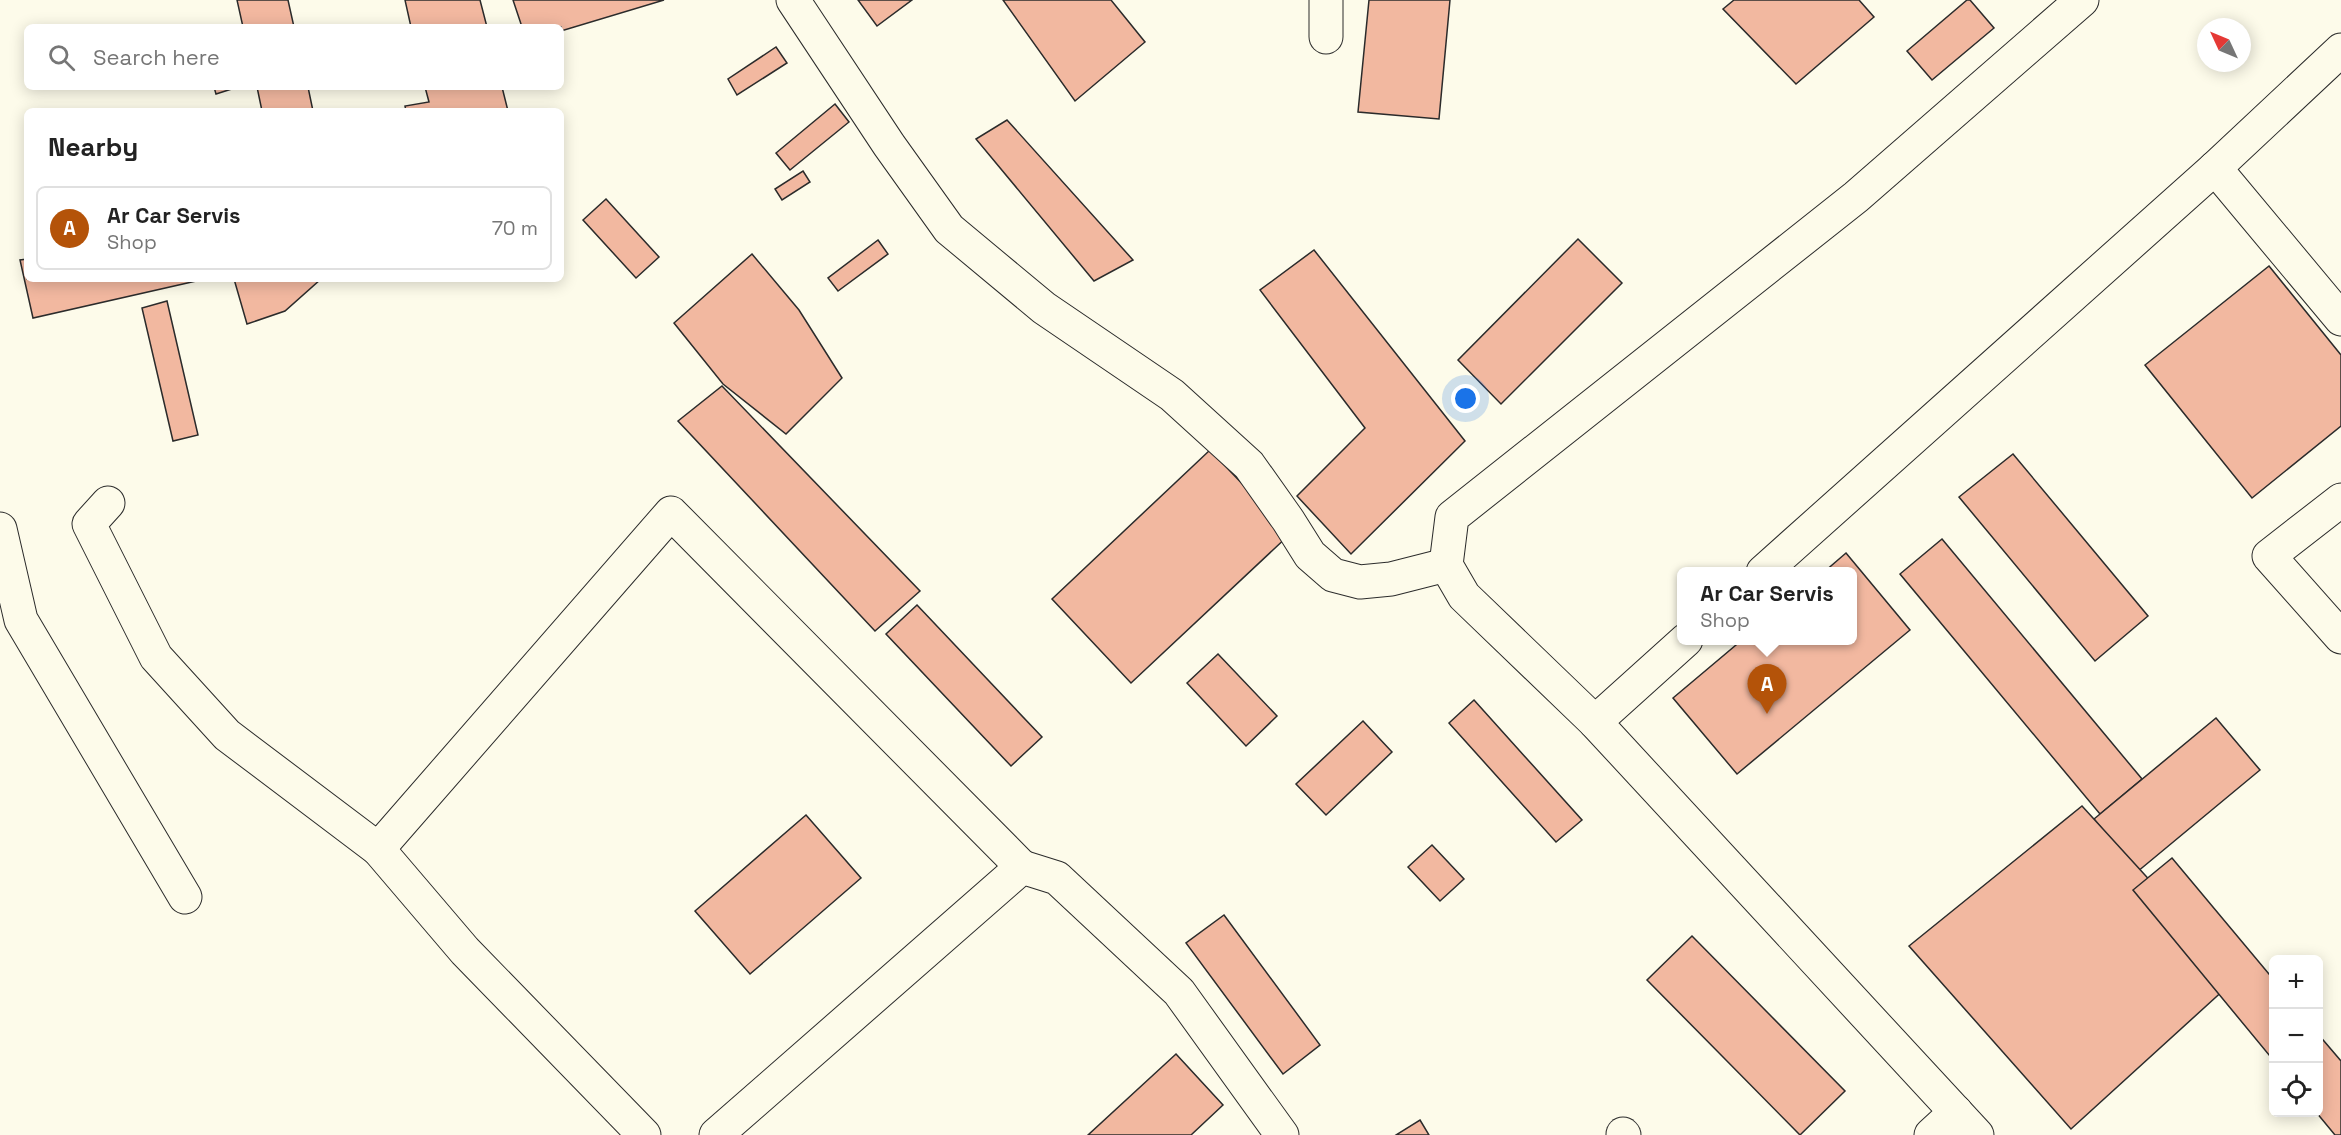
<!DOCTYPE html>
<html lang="en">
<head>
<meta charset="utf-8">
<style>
  :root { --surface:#fff; --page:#f2f2f2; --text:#222; --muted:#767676; --line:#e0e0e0; --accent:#b45309 }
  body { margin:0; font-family:"Space Grotesk",sans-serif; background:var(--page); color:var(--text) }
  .controls { position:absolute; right:18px; bottom:18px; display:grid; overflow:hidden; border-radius:9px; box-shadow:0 3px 15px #0003 }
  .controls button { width:54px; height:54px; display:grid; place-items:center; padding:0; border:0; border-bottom:2px solid var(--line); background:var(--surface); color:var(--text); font:30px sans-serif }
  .compass { position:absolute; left:2197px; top:18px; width:54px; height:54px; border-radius:50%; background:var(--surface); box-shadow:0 3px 15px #0003; rotate:314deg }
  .you { position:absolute; left:1466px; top:399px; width:21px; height:21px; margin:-15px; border:4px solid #fff; border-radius:50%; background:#1a73e8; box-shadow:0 0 0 9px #1a73e833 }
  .badge { display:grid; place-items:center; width:39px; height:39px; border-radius:50%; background:var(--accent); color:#fff; font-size:20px; font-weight:700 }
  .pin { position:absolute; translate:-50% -50px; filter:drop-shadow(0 2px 3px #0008) }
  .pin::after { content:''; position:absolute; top:32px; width:21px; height:18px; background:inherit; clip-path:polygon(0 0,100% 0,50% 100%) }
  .popup { position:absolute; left:1677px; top:567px; width:180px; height:78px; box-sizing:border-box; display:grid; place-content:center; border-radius:9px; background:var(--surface); filter:drop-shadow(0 2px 4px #0005); font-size:20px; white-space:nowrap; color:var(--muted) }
  .popup b { font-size:22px; color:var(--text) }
  .popup::after { content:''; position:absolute; left:50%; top:100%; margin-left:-12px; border:12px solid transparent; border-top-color:var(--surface) }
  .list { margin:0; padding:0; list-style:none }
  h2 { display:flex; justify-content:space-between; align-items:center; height:78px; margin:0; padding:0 24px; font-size:26px }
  h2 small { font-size:20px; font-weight:400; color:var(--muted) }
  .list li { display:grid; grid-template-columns:39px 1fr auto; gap:18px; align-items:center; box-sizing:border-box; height:84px; margin:0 12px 12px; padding:0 12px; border:2px solid var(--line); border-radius:9px }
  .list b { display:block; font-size:22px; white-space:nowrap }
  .list p { margin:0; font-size:20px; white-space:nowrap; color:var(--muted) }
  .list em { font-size:20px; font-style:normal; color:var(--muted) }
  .icon { flex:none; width:33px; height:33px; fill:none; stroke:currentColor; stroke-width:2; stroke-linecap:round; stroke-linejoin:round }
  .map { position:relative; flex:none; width:2341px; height:1135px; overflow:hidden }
  .search { position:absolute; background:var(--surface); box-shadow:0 3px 15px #0003; left:24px; top:24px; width:540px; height:66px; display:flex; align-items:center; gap:15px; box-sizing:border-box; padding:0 21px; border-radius:9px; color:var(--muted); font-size:22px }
  .panel { position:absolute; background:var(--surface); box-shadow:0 3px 15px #0003; left:24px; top:108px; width:540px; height:174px; border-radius:9px }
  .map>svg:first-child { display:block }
  .building { fill:#f2b8a0; stroke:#2b2b2b; stroke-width:1.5 }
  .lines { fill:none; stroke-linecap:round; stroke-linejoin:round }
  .minor-casing { stroke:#2b2b2b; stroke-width:35 }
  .minor { stroke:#fdfbea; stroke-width:33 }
</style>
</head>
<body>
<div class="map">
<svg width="2341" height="1135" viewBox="0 0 2341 1135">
  <rect width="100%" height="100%" fill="#fdfbea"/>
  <!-- building -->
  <g class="building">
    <polygon points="237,0 288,0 294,27 243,27"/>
    <polygon points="405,0 480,0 487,27 411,27"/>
    <polygon points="513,0 664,0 561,31 561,27 522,27"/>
    <polygon points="858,0 912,0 877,26"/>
    <polygon points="1003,0 1111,0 1145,42 1075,101"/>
    <polygon points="1369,0 1450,0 1439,119 1358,112"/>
    <polygon points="1734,0 1859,0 1874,17 1796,84 1723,9"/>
    <polygon points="1967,0 1970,0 1994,28 1932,80 1907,51"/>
    <polygon points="776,47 787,63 737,95 728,79"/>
    <polygon points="214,87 238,87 216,94"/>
    <polygon points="257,87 308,87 313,111 262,111"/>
    <polygon points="425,87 502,87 508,111 406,111 405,106 429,102"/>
    <polygon points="835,104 849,122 790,170 776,153"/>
    <polygon points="1007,120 1133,260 1094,281 976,139"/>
    <polygon points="803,171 810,182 782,200 775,189"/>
    <polygon points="606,199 659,257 636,278 583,220"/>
    <polygon points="1578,239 1622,283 1501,404 1458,360"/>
    <polygon points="878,240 888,254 838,291 828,278"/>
    <polygon points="1314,250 1465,441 1351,554 1297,496 1365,428 1260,290"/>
    <polygon points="752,254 799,310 842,378 786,434 723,384 674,323"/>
    <polygon points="27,259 27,279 205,279 33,318 20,260"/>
    <polygon points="2269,266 2341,355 2341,426 2252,498 2145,365"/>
    <polygon points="234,279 321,279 285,311 247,324"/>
    <polygon points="167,301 198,435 173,441 142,308"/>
    <polygon points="722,386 920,591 875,631 678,421"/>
    <polygon points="1210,450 1290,534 1131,683 1052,599"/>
    <polygon points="2013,454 2148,616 2095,661 1959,497"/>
    <polygon points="1942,539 2142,779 2100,814 1900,574"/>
    <polygon points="1846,553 1910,630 1737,774 1673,698 1742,640 1852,640 1852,572 1824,572"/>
    <polygon points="917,605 1042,737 1011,766 886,634"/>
    <polygon points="1218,654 1277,716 1246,746 1187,683"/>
    <polygon points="1474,700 1582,820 1556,842 1449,723"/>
    <polygon points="2216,718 2260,770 2137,872 2094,819"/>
    <polygon points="1363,721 1392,752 1326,815 1296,784"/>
    <polygon points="2082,806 2238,977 2071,1129 1909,946"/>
    <polygon points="806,815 861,878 750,974 695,911"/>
    <polygon points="1432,845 1464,879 1440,901 1408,867"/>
    <polygon points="2172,858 2274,980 2274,1061 2133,890"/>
    <polygon points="1224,915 1320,1045 1283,1074 1186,943"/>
    <polygon points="1692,936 1845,1091 1800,1135 1647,980"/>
    <polygon points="2318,1034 2341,1061 2341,1135 2335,1135 2316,1112 2318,1112"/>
    <polygon points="1176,1054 1223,1105 1191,1135 1088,1135"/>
    <polygon points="1420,1120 1429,1135 1396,1135"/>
  </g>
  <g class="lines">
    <defs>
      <g id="minor">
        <polyline points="793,0 889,145 949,229 1044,308 1172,395 1249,465 1288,520 1310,555 1333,575 1360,582 1391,579 1446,565"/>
        <polyline points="1326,37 1326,0"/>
        <polyline points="2215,168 2341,319"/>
        <polyline points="2341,500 2269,556 2341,637"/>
        <polyline points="108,503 89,524 156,657 227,735 378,849 671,513 1022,867"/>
        <polyline points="0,529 21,620 185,897"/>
        <polyline points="1763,572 2215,168 2341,50"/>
        <polyline points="1686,640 1595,722 1977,1135"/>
        <polyline points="1595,722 1464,596 1446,565 1452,517 1856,197 2082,0"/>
        <polyline points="378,849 465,951 644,1135"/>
        <polyline points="1623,1134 1624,1135"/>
        <polyline points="716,1135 1022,867 1057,878 1179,992 1282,1135"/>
        <polyline points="1931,1135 1956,1112"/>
      </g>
    </defs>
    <!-- minor casing -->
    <use href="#minor" class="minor-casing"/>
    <!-- minor -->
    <use href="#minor" class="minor"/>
  </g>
</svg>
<div class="controls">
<button>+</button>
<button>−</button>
<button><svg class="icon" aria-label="locate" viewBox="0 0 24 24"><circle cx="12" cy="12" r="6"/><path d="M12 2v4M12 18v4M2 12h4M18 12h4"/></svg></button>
</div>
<svg class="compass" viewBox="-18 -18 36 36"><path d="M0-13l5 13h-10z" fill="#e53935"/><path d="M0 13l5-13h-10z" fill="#767676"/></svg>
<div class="you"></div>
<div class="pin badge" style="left:1767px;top:714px">A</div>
<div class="popup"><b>Ar Car Servis</b>Shop</div>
<div class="search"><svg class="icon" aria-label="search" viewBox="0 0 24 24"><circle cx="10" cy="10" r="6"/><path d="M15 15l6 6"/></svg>Search here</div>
<section class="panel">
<h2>Nearby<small></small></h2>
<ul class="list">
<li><span class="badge">A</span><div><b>Ar Car Servis</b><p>Shop</p></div><em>70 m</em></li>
</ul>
</section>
</div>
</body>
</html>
